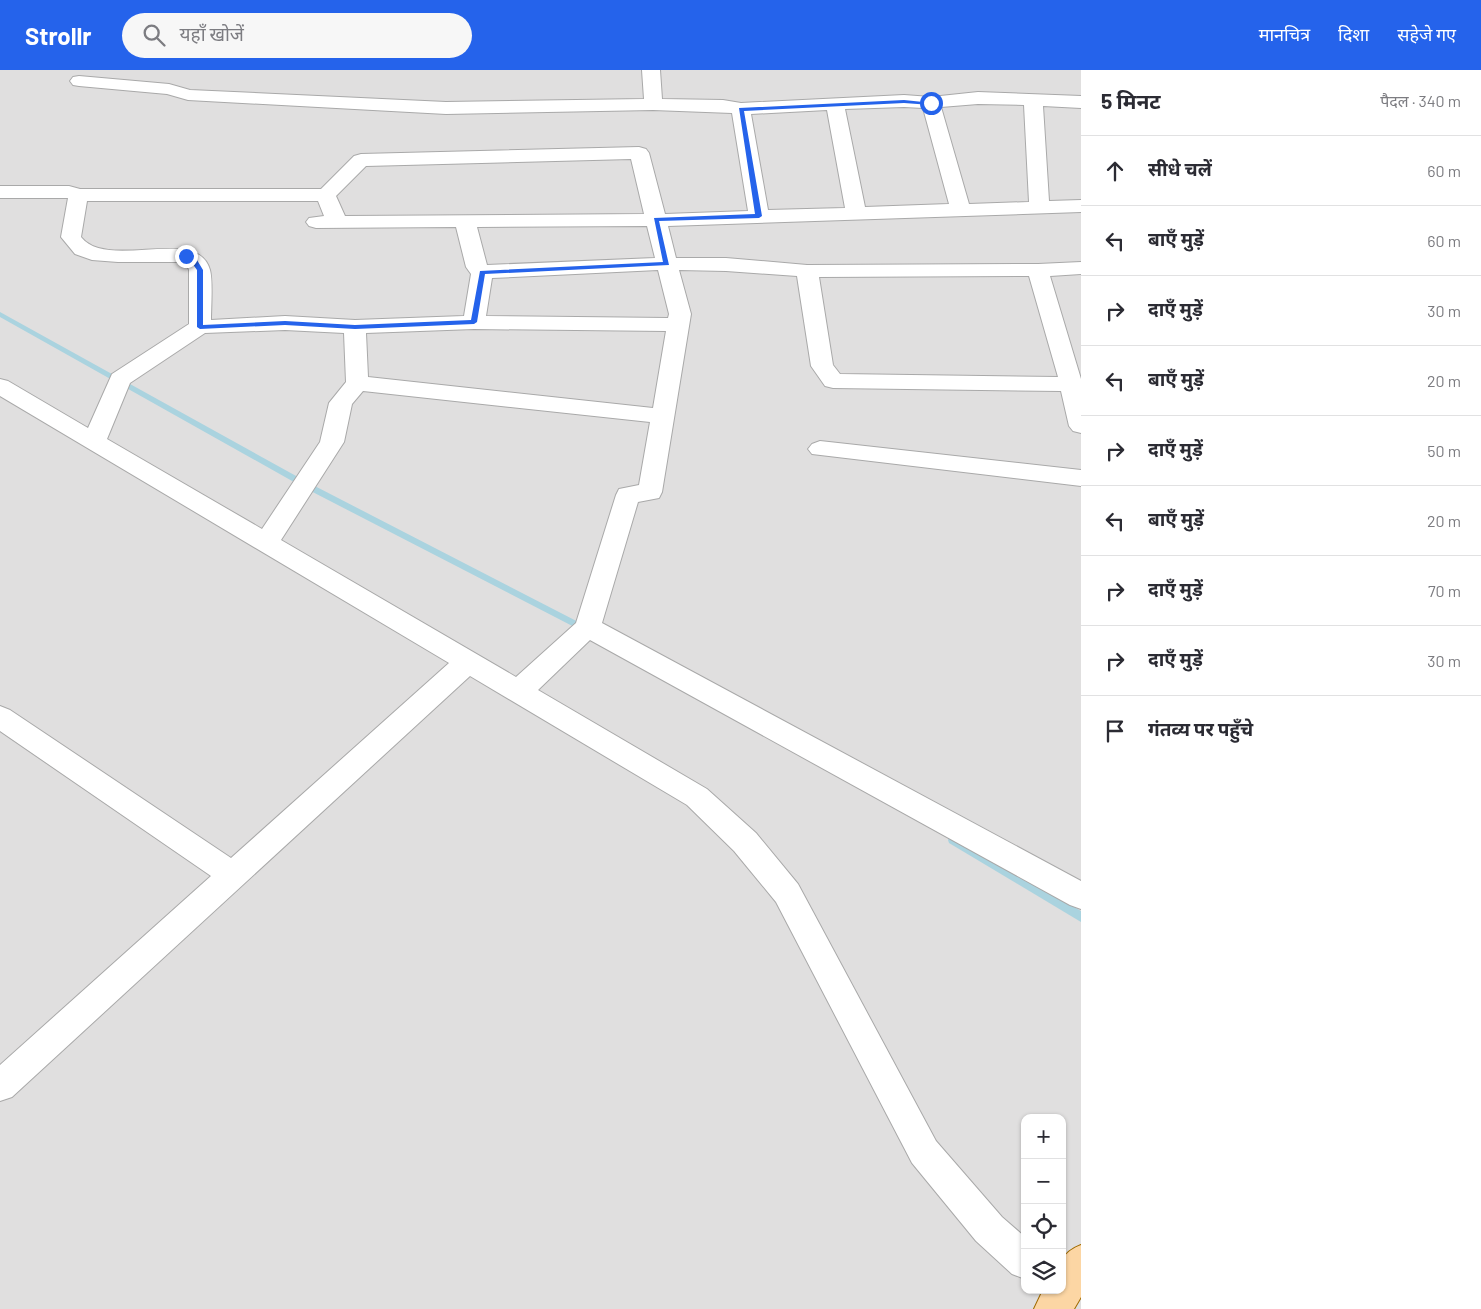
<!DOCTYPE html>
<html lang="hi">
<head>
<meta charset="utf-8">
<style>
  :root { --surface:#fff; --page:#f7f7f7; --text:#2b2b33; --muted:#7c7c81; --line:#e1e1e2; --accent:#2563eb }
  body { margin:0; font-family:Barlow,"Noto Sans Devanagari",sans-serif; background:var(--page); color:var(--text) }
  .controls { position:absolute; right:15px; bottom:15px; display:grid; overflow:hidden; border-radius:10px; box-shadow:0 1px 4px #0004 }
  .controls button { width:45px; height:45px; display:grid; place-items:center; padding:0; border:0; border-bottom:1px solid var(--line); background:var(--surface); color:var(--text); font:25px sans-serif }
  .stop { position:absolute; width:15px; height:15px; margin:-11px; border:4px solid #2563eb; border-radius:50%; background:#fff }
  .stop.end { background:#2563eb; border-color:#fff; box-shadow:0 1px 5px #0008 }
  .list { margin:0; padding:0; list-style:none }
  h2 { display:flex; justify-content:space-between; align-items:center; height:65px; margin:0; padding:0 20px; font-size:21px }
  h2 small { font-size:16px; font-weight:400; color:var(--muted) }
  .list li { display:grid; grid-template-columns:32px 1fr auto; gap:15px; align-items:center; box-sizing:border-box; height:70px; padding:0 20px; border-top:1px solid var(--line) }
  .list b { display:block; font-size:19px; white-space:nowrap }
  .list em { font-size:16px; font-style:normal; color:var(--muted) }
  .icon { flex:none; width:28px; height:28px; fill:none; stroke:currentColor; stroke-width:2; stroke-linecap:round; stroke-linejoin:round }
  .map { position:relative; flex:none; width:1081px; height:1239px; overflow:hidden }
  header { display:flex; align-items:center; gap:30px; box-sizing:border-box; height:70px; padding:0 25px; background:var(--accent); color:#fff }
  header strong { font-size:24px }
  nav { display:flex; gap:28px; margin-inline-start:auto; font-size:18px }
  .search { width:350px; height:45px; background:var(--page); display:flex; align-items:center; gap:12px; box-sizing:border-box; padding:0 18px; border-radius:28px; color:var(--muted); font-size:19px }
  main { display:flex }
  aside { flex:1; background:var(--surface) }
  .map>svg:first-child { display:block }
  .residential { fill:#e0dfdf; fill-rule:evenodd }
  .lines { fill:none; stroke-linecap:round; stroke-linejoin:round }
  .stream { fill:#aad3df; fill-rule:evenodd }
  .minor-casing { stroke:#a9a9a9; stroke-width:2 }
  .major-casing { stroke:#a06b00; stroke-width:2 }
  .minor { fill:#fff; fill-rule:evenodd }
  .major { fill:#fcd6a4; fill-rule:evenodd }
  .route { fill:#2563eb }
</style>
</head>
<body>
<header>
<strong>Strollr</strong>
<div class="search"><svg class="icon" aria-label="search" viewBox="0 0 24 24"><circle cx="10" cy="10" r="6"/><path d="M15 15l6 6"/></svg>यहाँ खोजें</div>
<nav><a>मानचित्र</a><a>दिशा</a><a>सहेजे गए</a></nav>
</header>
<main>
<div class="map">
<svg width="1081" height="1239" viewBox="0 0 1081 1239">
  <rect width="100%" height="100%" fill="#f2efe9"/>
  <!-- residential -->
  <path class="residential" d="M0,0h1081v1239h-1081zM1025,1048h37v172h-37z"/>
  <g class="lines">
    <!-- stream -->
    <g class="stream">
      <polygon points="0,242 307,412 590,558 592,560 590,562 584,562 301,416 0,247"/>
      <polygon points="953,766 1081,841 1081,852 949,773 948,770 949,767"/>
    </g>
    <defs>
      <g id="minor">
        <path d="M642,0h18l2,29 61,1 18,3 163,-8 27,2 47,-5 103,4v12l-38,-2 6,95 32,-1v12l-413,14 8,32h50l81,7 231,-1 43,-2v12l-31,2 31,103v54l-8,-2 -4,-5 -8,-35 -228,-3 -8,-2 -14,-20 -14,-90 -71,-5 -47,-1 12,44 -29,178 -3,6 -21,4 -36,121 479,258v28l-11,-4 -480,-265 -52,50 169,99 49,44 42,51 138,257 66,76 23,20v42l-13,-5 -36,-33 -64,-78 -136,-261 -42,-51 -47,-46 -217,-129 -458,421 -12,4v-36l211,-189 -211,-145v-25l10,4 221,148 218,-195 -449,-267v-17l8,2 80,47 24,-54 77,-50v-54l-2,-5 -5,-3h-64l-26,-2 -17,-6 -14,-17 7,-39h-68v-12h69l11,3h241l33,-33 7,-2 278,-7 7,2 3,4 16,61 83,-3 -16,-98 -79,-3 -207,4 -258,-14 -21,-6 -88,-8 -6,-1 -3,-4 3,-4 6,-1 90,8 21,6 256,12 198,-3zM978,34l46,1 5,97 -60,2 -28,-97zM904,37l19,1 26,96 -84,3 -20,-98zM827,40l18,98 -77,2 -17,-96zM631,89l13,55 -299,2 -9,-20 30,-30zM87,131h231l6,15 -15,2 -3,4 3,4 7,2 140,-1 10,40 5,7 -7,42 -109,4 -70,-4 -74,4c0,-13 2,-39 -1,-50 -12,-45 -103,1 -129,-33zM647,156l8,32 -168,7 -10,-38zM658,200l11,44 -1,4 -182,-2 6,-38zM1029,206l29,101 -218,-3 -7,-9 -14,-88zM474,259l192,2 -13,77 -285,-31 -2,-44zM285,260l59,3 2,49 -17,21 -9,39 -58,87 -155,-90 23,-56 75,-50zM363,321l287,31 -11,63 -20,4 -3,6 -40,128 -60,54 -235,-137 63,-98 8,-38z"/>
        <polygon points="820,371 1081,400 1081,416 812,384 808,379 812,374"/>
      </g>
      <path id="major" d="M1081,1175v52l-7,12h-40l9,-19h19c0,-23 -6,-35 19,-45z"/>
    </defs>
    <!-- minor casing -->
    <use href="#minor" class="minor-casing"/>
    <!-- major casing -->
    <use href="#major" class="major-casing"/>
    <!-- minor -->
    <use href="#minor" class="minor"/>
    <!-- major -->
    <use href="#major" class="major"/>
  </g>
  <!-- route -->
  <polygon class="route" points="904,30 933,33 931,35 904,33 744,41 762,146 759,148 659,151 669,195 485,204 477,252 474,254 355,259 285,255 200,259 197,257 197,200 192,193 183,186 186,184 197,190 203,200 203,255 285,251 355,255 471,250 480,201 663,192 654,148 755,144 739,38"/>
</svg>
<div class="controls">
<button>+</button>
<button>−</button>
<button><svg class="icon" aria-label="locate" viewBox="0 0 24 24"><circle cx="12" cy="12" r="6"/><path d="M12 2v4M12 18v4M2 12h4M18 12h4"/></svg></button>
<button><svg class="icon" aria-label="layers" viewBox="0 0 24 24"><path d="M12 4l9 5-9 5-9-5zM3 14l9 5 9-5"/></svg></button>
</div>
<div class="stop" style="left:931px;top:33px"></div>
<div class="stop end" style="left:186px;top:186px"></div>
</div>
<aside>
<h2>5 मिनट<small>पैदल · 340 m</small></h2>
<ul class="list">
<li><svg class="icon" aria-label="ahead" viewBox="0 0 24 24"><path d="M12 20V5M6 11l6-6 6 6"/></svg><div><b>सीधे चलें</b></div><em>60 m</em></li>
<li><svg class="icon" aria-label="left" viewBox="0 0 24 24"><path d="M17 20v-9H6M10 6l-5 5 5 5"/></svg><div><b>बाएँ मुड़ें</b></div><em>60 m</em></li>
<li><svg class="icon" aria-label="right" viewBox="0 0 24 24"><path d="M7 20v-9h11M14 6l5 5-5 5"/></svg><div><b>दाएँ मुड़ें</b></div><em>30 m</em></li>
<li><svg class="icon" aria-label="left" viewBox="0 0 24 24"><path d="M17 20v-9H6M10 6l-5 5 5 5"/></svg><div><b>बाएँ मुड़ें</b></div><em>20 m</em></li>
<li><svg class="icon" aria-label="right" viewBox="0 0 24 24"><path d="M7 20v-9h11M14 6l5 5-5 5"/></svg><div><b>दाएँ मुड़ें</b></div><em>50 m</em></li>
<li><svg class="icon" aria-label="left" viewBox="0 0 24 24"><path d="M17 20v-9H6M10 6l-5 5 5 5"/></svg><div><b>बाएँ मुड़ें</b></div><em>20 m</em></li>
<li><svg class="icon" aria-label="right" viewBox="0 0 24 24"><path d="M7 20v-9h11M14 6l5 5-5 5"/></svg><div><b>दाएँ मुड़ें</b></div><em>70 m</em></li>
<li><svg class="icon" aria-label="right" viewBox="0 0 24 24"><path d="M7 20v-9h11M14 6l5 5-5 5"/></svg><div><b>दाएँ मुड़ें</b></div><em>30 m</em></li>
<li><svg class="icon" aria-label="arrive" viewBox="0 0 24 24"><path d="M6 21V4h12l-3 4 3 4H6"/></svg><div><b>गंतव्य पर पहुँचे</b></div></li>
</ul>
</aside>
</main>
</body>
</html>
